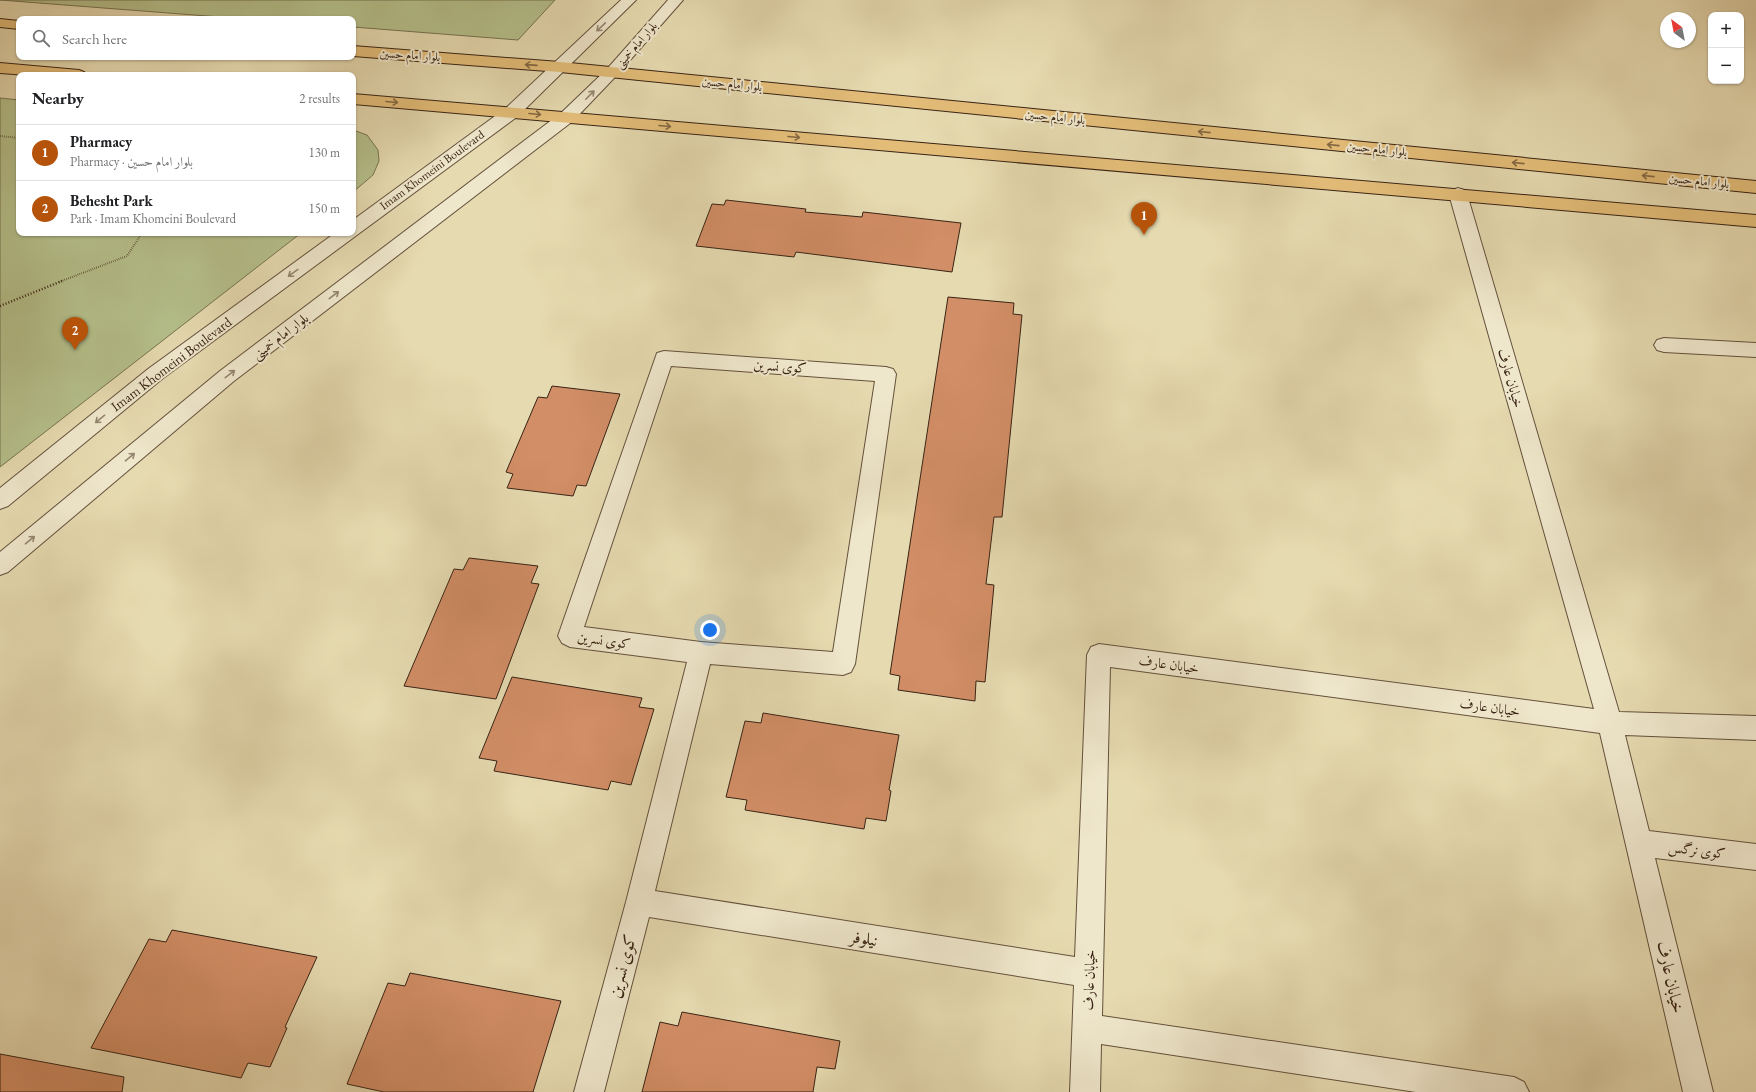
<!DOCTYPE html>
<html lang="en">
<head>
<meta charset="utf-8">
<style>
  :root { --surface:#fff; --page:#f2f2f2; --text:#202124; --muted:#757577; --line:#e0e0e0; --accent:#b45309 }
  body { margin:0; font-family:"EB Garamond",Amiri,serif; background:var(--page); color:var(--text) }
  .controls { position:absolute; right:12px; top:12px; display:grid; overflow:hidden; border-radius:8px; box-shadow:0 1px 3px #0004 }
  .controls button { width:36px; height:36px; display:grid; place-items:center; padding:0; border:0; border-bottom:1px solid var(--line); background:var(--surface); color:var(--text); font:20px sans-serif }
  .compass { position:absolute; left:1660px; top:12px; width:36px; height:36px; border-radius:50%; background:var(--surface); box-shadow:0 1px 3px #0004; rotate:328deg }
  .you { position:absolute; left:710px; top:630px; width:14px; height:14px; margin:-10px; border:3px solid #fff; border-radius:50%; background:#1a73e8; box-shadow:0 0 0 6px #1a73e833 }
  .badge { display:grid; place-items:center; width:26px; height:26px; border-radius:50%; background:var(--accent); color:#fff; font-size:13px; font-weight:700 }
  .pin { position:absolute; translate:-50% -33px; filter:drop-shadow(0 1px 2px #0008) }
  .pin::after { content:''; position:absolute; top:21px; width:14px; height:12px; background:inherit; clip-path:polygon(0 0,100% 0,50% 100%) }
  .list { margin:0; padding:0; list-style:none }
  h2 { display:flex; justify-content:space-between; align-items:center; height:52px; margin:0; padding:0 16px; font-size:17px }
  h2 small { font-size:13px; font-weight:400; color:var(--muted) }
  .list li { display:grid; grid-template-columns:26px 1fr auto; gap:12px; align-items:center; box-sizing:border-box; height:56px; padding:0 16px; border-top:1px solid var(--line) }
  .list b { display:block; font-size:15px; white-space:nowrap }
  .list p { margin:0; font-size:13px; white-space:nowrap; color:var(--muted) }
  .list em { font-size:13px; font-style:normal; color:var(--muted) }
  .icon { flex:none; width:22px; height:22px; fill:none; stroke:currentColor; stroke-width:2; stroke-linecap:round; stroke-linejoin:round }
  .map { position:relative; flex:none; width:1756px; height:1092px; overflow:hidden }
  .search { position:absolute; background:var(--surface); box-shadow:0 1px 3px #0004; left:16px; top:16px; width:340px; height:44px; display:flex; align-items:center; gap:10px; box-sizing:border-box; padding:0 14px; border-radius:8px; color:var(--muted); font-size:15px }
  .panel { position:absolute; background:var(--surface); box-shadow:0 1px 3px #0004; left:16px; top:72px; width:340px; height:164px; border-radius:8px }
  .map>svg:first-child { display:block }
  .green { fill:#b5c08b; stroke:#767250 }
  .building { fill:#d28e66; stroke:#382315 }
  .lines { fill:none; stroke-linecap:round; stroke-linejoin:round }
  .minor-casing { stroke:#64513c; stroke-width:2 }
  .major-casing { stroke:#382315; stroke-width:2 }
  .path-far1 { stroke:#382315; stroke-width:2; stroke-dasharray:0.5 1.5; stroke-linecap:butt }
  .path { stroke:#382315; stroke-width:2.5; stroke-dasharray:1 2; stroke-linecap:butt }
  .minor { fill:#efe7cc; fill-rule:evenodd }
  .major { fill:#e3bd78; fill-rule:evenodd }
  .oneway { stroke:#948570 }
  .oneway2 { stroke:#856842 }
  .labels { text-anchor:middle; stroke-width:4; stroke-linejoin:round; paint-order:stroke }
  .far-street-label { font-size:12px; fill:#382315; stroke:#efe7cc }
  .street-label { font-size:14px; fill:#382315; stroke:#efe7cc }
  .near-street-label { font-size:17px; fill:#382315; stroke:#efe7cc }
</style>
</head>
<body>
<div class="map">
<svg width="1756" height="1092" viewBox="0 0 1756 1092">
  <rect width="100%" height="100%" fill="#e6dab0"/>
  <filter id="stains"><feTurbulence type="fractalNoise" baseFrequency=".005" numOctaves="4"/><feColorMatrix values="0 0 0 0 .2 0 0 0 0 .09 0 0 0 0 .02 0 0 0 .5 -.17"/></filter>
  <radialGradient id="worn" r=".72"><stop offset=".6" stop-color="#630" stop-opacity="0"/><stop offset="1" stop-color="#630" stop-opacity=".3"/></radialGradient>
  <!-- green -->
  <g class="green">
    <polygon points="0,0 555,0 518,40 353,27 353,19 246,19"/>
    <polygon points="0,98 19,100 19,233 301,233 0,467"/>
    <polygon points="353,130 367,135 378,150 379,161 373,175 353,192"/>
  </g>
  <!-- building -->
  <g class="building">
    <polygon points="726,200 806,209 805,212 862,217 863,212 961,223 952,272 796,252 794,257 696,246 712,204 724,205"/>
    <polygon points="948,297 1014,303 1013,314 1022,315 1002,517 994,517 986,584 994,585 985,682 976,681 975,701 898,690 900,676 890,674"/>
    <polygon points="552,386 620,394 586,486 577,485 573,496 507,488 513,474 506,472 538,397 547,398"/>
    <polygon points="469,558 538,566 531,583 539,584 496,699 404,686 454,569 463,570"/>
    <polygon points="512,677 642,698 639,707 654,709 631,785 611,781 608,790 494,771 497,761 479,758"/>
    <polygon points="763,713 899,735 889,790 891,791 886,821 866,818 864,829 745,810 747,800 726,797 745,721 761,723"/>
    <polygon points="172,930 317,957 285,1027 287,1028 270,1067 248,1063 241,1078 91,1048 149,939 166,942"/>
    <polygon points="410,973 561,1001 533,1092 384,1092 347,1084 388,983 405,986"/>
    <polygon points="682,1012 840,1041 835,1069 817,1067 813,1092 642,1092 660,1022 678,1026"/>
    <polygon points="0,1054 124,1077 122,1092 0,1092"/>
  </g>
  <g class="lines">
    <defs>
      <g id="minor">
        <polygon points="621,0 636,0 518,116 162,379 8,506 0,509 0,488 148,369 335,233 353,233 353,220 506,108"/>
        <polygon points="668,0 683,0 617,75 573,121 234,381 8,572 0,575 0,552 220,371 561,113 607,69"/>
        <path d="M1458,188l6,2 3,4 152,518 137,4v24l-131,-5 24,96 107,13v26l-101,-12 58,234h-30l-83,-359 -490,-66 -8,349 412,61 10,5 5,10h-113l-315,-48 -1,48h-30l4,-107 -425,-68 -45,175h-30l52,-190 61,-240 -117,-15 -8,-4 -4,-7 99,-283 7,-2 222,16 7,2 3,5 -41,290 -4,8 -8,3 -133,-11 -55,227 420,66 12,-302 4,-8 8,-3 495,65 -145,-515 3,-4zM671,366l204,15 -42,271 -132,-10 -117,-15z"/>
        <polygon points="1664,338 1756,343 1756,357 1664,352 1657,350 1654,345 1657,340"/>
      </g>
      <g id="major">
        <polygon points="0,19 19,21 19,29 0,27"/>
        <polygon points="353,46 560,62 1756,181 1756,193 560,72 353,56"/>
        <polygon points="0,63 79,70 84,72 87,75 27,75 0,73"/>
        <polygon points="353,94 1756,215 1756,227 353,104"/>
      </g>
    </defs>
    <!-- minor casing -->
    <use href="#minor" class="minor-casing"/>
    <!-- major casing -->
    <use href="#major" class="major-casing"/>
    <!-- path-far1 -->
    <g class="path-far1">
      <polyline points="0,136 19,138"/>
      <polyline points="59,282 127,256 142,233"/>
    </g>
    <!-- path -->
    <polyline class="path" points="0,306 62,281"/>
    <!-- minor -->
    <use href="#minor" class="minor"/>
    <!-- major -->
    <use href="#major" class="major"/>
  </g>
  <!-- one-way arrows -->
  <defs><path id="oneway-shaft" d="M-6 0H5M1.5-3L5.5 0L1.5 3" fill="none" stroke-width="1.6" stroke-linecap="round" stroke-linejoin="round"/></defs>
  <g class="oneway">
    <use href="#oneway-shaft" transform="translate(601 27) rotate(136)"/>
    <use href="#oneway-shaft" transform="translate(590 95) rotate(-45)"/>
    <use href="#oneway-shaft" transform="translate(293 273) rotate(144)"/>
    <use href="#oneway-shaft" transform="translate(334 295) rotate(-37)"/>
    <use href="#oneway-shaft" transform="translate(230 374) rotate(-38)"/>
    <use href="#oneway-shaft" transform="translate(100 419) rotate(141)"/>
    <use href="#oneway-shaft" transform="translate(130 457) rotate(-40)"/>
    <use href="#oneway-shaft" transform="translate(30 540) rotate(-40)"/>
  </g>
  <g class="oneway2">
    <use href="#oneway-shaft" transform="translate(531 65) rotate(-176)"/>
    <use href="#oneway-shaft" transform="translate(392 102) rotate(5)"/>
    <use href="#oneway-shaft" transform="translate(535 114) rotate(5)"/>
    <use href="#oneway-shaft" transform="translate(665 126) rotate(5)"/>
    <use href="#oneway-shaft" transform="translate(1204 132) rotate(-174)"/>
    <use href="#oneway-shaft" transform="translate(794 137) rotate(5)"/>
    <use href="#oneway-shaft" transform="translate(1333 145) rotate(-174)"/>
    <use href="#oneway-shaft" transform="translate(1518 163) rotate(-174)"/>
    <use href="#oneway-shaft" transform="translate(1648 176) rotate(-174)"/>
  </g>
  <g class="labels">
    <!-- far-street labels -->
    <g class="far-street-label">
      <text transform="translate(636 45) rotate(-49)" y="4">بلوار امام خمینی</text>
      <text transform="translate(410 55) rotate(4)" y="4">بلوار امام حسین</text>
      <text transform="translate(732 84) rotate(6)" y="4">بلوار امام حسین</text>
      <text transform="translate(1055 117) rotate(6)" y="4">بلوار امام حسین</text>
      <text transform="translate(1377 149) rotate(6)" y="4">بلوار امام حسین</text>
      <text transform="translate(432 170) rotate(-36)" y="4">Imam Khomeini Boulevard</text>
      <text transform="translate(1699 181) rotate(6)" y="4">بلوار امام حسین</text>
    </g>
    <!-- street labels -->
    <g class="street-label">
      <text transform="translate(280 336) rotate(-37)" y="5">بلوار امام خمینی</text>
      <text transform="translate(171 364) rotate(-37)" y="5">Imam Khomeini Boulevard</text>
      <text transform="translate(780 366) rotate(4)" y="5">کوی نسرین</text>
      <text transform="translate(1511 378) rotate(74)" y="5">خیابان عارف</text>
      <text transform="translate(604 640) rotate(8)" y="5">کوی نسرین</text>
      <text transform="translate(1169 664) rotate(8)" y="5">خیابان عارف</text>
      <text transform="translate(1490 707) rotate(8)" y="5">خیابان عارف</text>
      <text transform="translate(1697 850) rotate(7)" y="5">کوی نرگس</text>
      <text transform="translate(1089 980) rotate(-88)" y="5">خیابان عارف</text>
    </g>
    <!-- near-street labels -->
    <g class="near-street-label">
      <text transform="translate(864 938) rotate(9)" y="6">نیلوفر</text>
      <text transform="translate(622 966) rotate(-75)" y="6">کوی نسرین</text>
      <text transform="translate(1671 977) rotate(77)" y="6">خیابان عارف</text>
    </g>
  </g>
  <rect width="100%" height="100%" filter="url(#stains)"/>
  <rect width="100%" height="100%" fill="url(#worn)"/>
</svg>
<div class="controls">
<button>+</button>
<button>−</button>
</div>
<svg class="compass" viewBox="-18 -18 36 36"><path d="M0-13l5 13h-10z" fill="#e53935"/><path d="M0 13l5-13h-10z" fill="#757577"/></svg>
<div class="you"></div>
<div class="pin badge" style="left:1144px;top:235px">1</div>
<div class="pin badge" style="left:75px;top:350px">2</div>
<div class="search"><svg class="icon" aria-label="search" viewBox="0 0 24 24"><circle cx="10" cy="10" r="6"/><path d="M15 15l6 6"/></svg>Search here</div>
<section class="panel">
<h2>Nearby<small>2 results</small></h2>
<ul class="list">
<li><span class="badge">1</span><div><b>Pharmacy</b><p>Pharmacy · بلوار امام حسین</p></div><em>130 m</em></li>
<li><span class="badge">2</span><div><b>Behesht Park</b><p>Park · Imam Khomeini Boulevard</p></div><em>150 m</em></li>
</ul>
</section>
</div>
</body>
</html>
